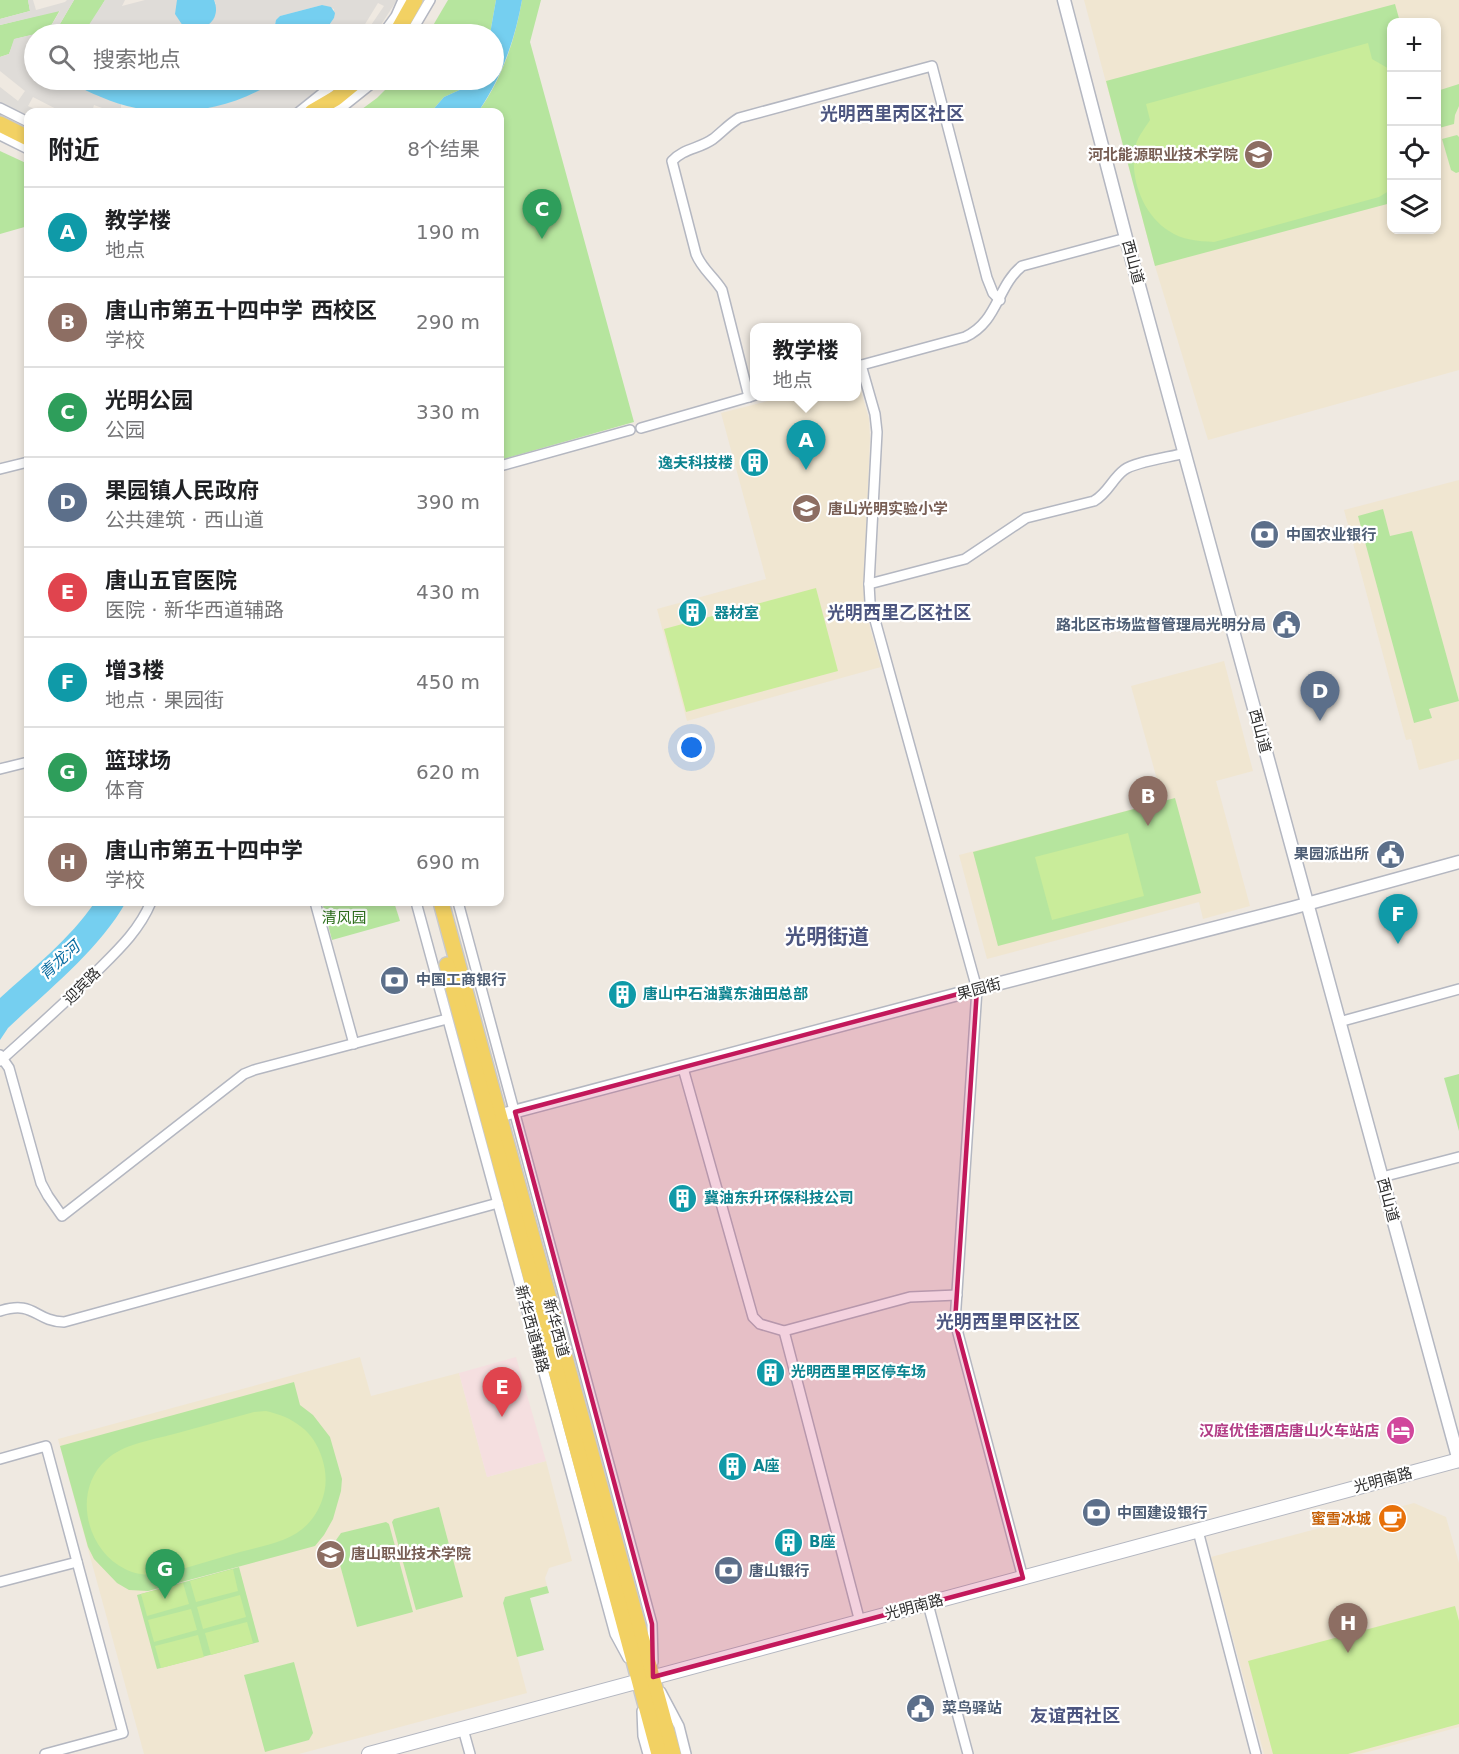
<!DOCTYPE html>
<html lang="zh">
<head>
<meta charset="utf-8">
<style>
  :root { --surface:#fff; --page:#f6f6f6; --text:#202124; --muted:#757577; --line:#e0e0e0; --accent:#db2777 }
  body { margin:0; font-family:"DejaVu Sans","Noto Sans SC",sans-serif; background:var(--page); color:var(--text) }
  .controls { position:absolute; right:18px; top:18px; display:grid; overflow:hidden; border-radius:12px; box-shadow:0 3px 9px #0003 }
  .controls button { width:54px; height:54px; display:grid; place-items:center; padding:0; border:0; border-bottom:2px solid var(--line); background:var(--surface); color:var(--text); font:30px sans-serif }
  .you { position:absolute; left:692px; top:748px; width:21px; height:21px; margin:-15px; border:4px solid #fff; border-radius:50%; background:#1a73e8; box-shadow:0 0 0 9px #1a73e833 }
  .badge { display:grid; place-items:center; width:39px; height:39px; border-radius:50%; background:var(--accent); color:#fff; font-size:20px; font-weight:700 }
  .pin { position:absolute; translate:-50% -50px; filter:drop-shadow(0 2px 3px #0008) }
  .pin::after { content:''; position:absolute; top:32px; width:21px; height:18px; background:inherit; clip-path:polygon(0 0,100% 0,50% 100%) }
  .popup { position:absolute; left:750px; top:323px; width:111px; height:78px; box-sizing:border-box; display:grid; place-content:center; border-radius:12px; background:var(--surface); filter:drop-shadow(0 2px 4px #0005); font-size:20px; white-space:nowrap; color:var(--muted) }
  .popup b { font-size:22px; color:var(--text) }
  .popup::after { content:''; position:absolute; left:50%; top:100%; margin-left:-12px; border:12px solid transparent; border-top-color:var(--surface) }
  .list { margin:0; padding:0; list-style:none }
  h2 { display:flex; justify-content:space-between; align-items:center; height:78px; margin:0; padding:0 24px; font-size:26px }
  h2 small { font-size:20px; font-weight:400; color:var(--muted) }
  .list li { display:grid; grid-template-columns:39px 1fr auto; gap:18px; align-items:center; box-sizing:border-box; height:90px; padding:0 24px; border-top:2px solid var(--line) }
  .list b { display:block; font-size:22px; white-space:nowrap }
  .list p { margin:0; font-size:20px; white-space:nowrap; color:var(--muted) }
  .list em { font-size:20px; font-style:normal; color:var(--muted) }
  .icon { flex:none; width:33px; height:33px; fill:none; stroke:currentColor; stroke-width:2; stroke-linecap:round; stroke-linejoin:round }
  .map { position:relative; flex:none; width:1459px; height:1754px; overflow:hidden }
  .search { position:absolute; background:var(--surface); box-shadow:0 3px 9px #0003; left:24px; top:24px; width:480px; height:66px; display:flex; align-items:center; gap:15px; box-sizing:border-box; padding:0 21px; border-radius:33px; color:var(--muted); font-size:22px }
  .panel { position:absolute; background:var(--surface); box-shadow:0 3px 9px #0003; left:24px; top:108px; width:480px; height:798px; border-radius:12px }
  .map>svg:first-child { display:block }
  .education { fill:#f0e6d1; fill-rule:evenodd }
  .medical { fill:#f5dfe0 }
  .green { fill:#b6e59e }
  .pitch { fill:#c9ec9a }
  .plaza { fill:#dfdcd8 }
  .water { fill:#75cff0 }
  .lines { fill:none; stroke-linecap:round; stroke-linejoin:round }
  .minor-casing { stroke:#b4b7c1; stroke-width:12 }
  .tertiary-casing { stroke:#b4b7c1; stroke-width:15 }
  .secondary-casing { stroke:#b4b7c1; stroke-width:16 }
  .primary-casing { stroke:#c9c9c9; stroke-width:18 }
  .minor { stroke:#fff; stroke-width:9 }
  .tertiary { stroke:#fff; stroke-width:12 }
  .secondary { stroke:#fff; stroke-width:14 }
  .primary { stroke:#f2d163; stroke-width:15 }
  .marked { fill:#c2185b; fill-opacity:0.2; stroke:#c2185b; stroke-width:4.5; stroke-linejoin:round }
  .labels { text-anchor:middle; stroke-width:4.5; stroke-linejoin:round; paint-order:stroke }
  .education-label { font-size:15px; font-weight:bold; fill:#785e54; stroke:#fff; text-anchor:start }
  .street-label { font-size:15px; fill:#2e2e2e; stroke:#fff }
  .culture-label { font-size:15px; font-weight:bold; fill:#0d838f; stroke:#fff; text-anchor:start }
  .service-label { font-size:15px; font-weight:bold; fill:#4e5e75; stroke:#fff; text-anchor:start }
  .park-label { font-size:15px; fill:#2c6e1b; stroke:#fff }
  .hotel-label { font-size:15px; font-weight:bold; fill:#b23c85; stroke:#fff; text-anchor:end }
  .food-label { font-size:15px; font-weight:bold; fill:#c56008; stroke:#fff; text-anchor:end }
  .water-label { font-size:16px; font-style:italic; fill:#0d6fa3; stroke:#fff }
  .quarter-label { font-size:18px; font-weight:bold; fill:#4d5680; stroke:#fff }
  .district-label { font-size:21px; font-weight:bold; fill:#4d5680; stroke:#fff }
</style>
</head>
<body>
<div class="map">
<svg width="1459" height="1754" viewBox="0 0 1459 1754">
  <rect width="100%" height="100%" fill="#efe9e1"/>
  <!-- education -->
  <g class="education">
    <path d="M1084,0h375v370l-251,70 -53,-174zM1392,22h44v208h-44z"/>
    <polygon points="857,377 869,419 870,438 864,595 865,609 881,667 687,721 657,609 766,579 721,413 783,397 857,396"/>
    <polygon points="1459,480 1459,759 1419,770 1411,739 1406,740 1344,510"/>
    <polygon points="1224,661 1253,771 1216,781 1250,906 1203,919 1199,902 987,959 959,855 1163,801 1131,686"/>
    <polygon points="360,1357 371,1396 459,1373 487,1477 546,1461 572,1561 549,1568 545,1578 547,1586 505,1598 503,1603 527,1693 299,1754 144,1754 58,1439"/>
    <polygon points="1414,1503 1446,1517 1459,1563 1459,1727 1361,1754 1264,1754 1211,1557"/>
  </g>
  <!-- medical -->
  <polygon class="medical" points="516,1357 546,1461 487,1477 459,1373"/>
  <!-- green -->
  <g class="green">
    <polygon points="0,0 28,0 30,11 0,19"/>
    <polygon points="74,0 105,0 85,34 54,34"/>
    <polygon points="448,0 496,0 490,34 428,34"/>
    <path d="M522,0h19l-11,42 104,380 -134,38v-348h-22c24,-33 37,-72 44,-112z"/>
    <polygon points="1395,4 1400,22 1392,22 1391,203 1155,266 1106,81"/>
    <polygon points="60,10 48,31 15,39 9,54 0,57 0,25"/>
    <polygon points="395,80 470,80 464,88 444,97 431,112 358,112 377,98"/>
    <polygon points="1459,84 1459,106 1455,115 1454,124 1439,128 1437,117 1437,91"/>
    <polygon points="1457,135 1459,137 1459,172 1456,173 1451,170 1442,139"/>
    <polygon points="0,151 28,164 28,226 0,234"/>
    <polygon points="1383,509 1390,536 1412,531 1459,701 1429,709 1432,718 1414,723 1358,516"/>
    <polygon points="1175,798 1201,893 998,946 973,852"/>
    <polygon points="322,902 394,902 400,921 332,940"/>
    <polygon points="1459,1074 1459,1131 1444,1078"/>
    <polygon points="294,1382 300,1405 313,1415 330,1437 342,1479 341,1491 333,1519 324,1535 315,1546 148,1591 129,1590 117,1583 94,1559 88,1547 60,1446"/>
    <polygon points="439,1507 463,1597 416,1610 392,1522 394,1519"/>
    <polygon points="386,1522 389,1524 413,1612 357,1627 334,1543 341,1533"/>
    <polygon points="239,1567 259,1642 157,1669 137,1595"/>
    <polygon points="547,1586 549,1593 530,1598 544,1650 517,1657 503,1603 505,1597"/>
    <polygon points="294,1662 313,1733 309,1740 265,1752 244,1675"/>
  </g>
  <!-- pitch -->
  <g class="pitch">
    <path d="M1368,43l4,16 19,11 1,119 -13,8 -165,45c-16,-1 -32,-2 -45,-11 -27,-17 -41,-56 -33,-87 3,-9 9,-16 14,-24l-4,-16z"/>
    <polygon points="816,588 838,671 686,712 664,629"/>
    <polygon points="1128,833 1144,896 1052,920 1035,857"/>
    <path d="M266,1411c27,6 48,20 56,47 5,15 5,31 -1,45 -15,37 -47,40 -81,49 -25,7 -50,15 -75,22 -14,1 -27,2 -40,-5 -39,-19 -53,-78 -19,-109 17,-16 46,-20 68,-26 27,-7 53,-15 80,-22z"/>
    <polygon points="233,1569 238,1591 196,1602 190,1581"/>
    <polygon points="183,1583 189,1604 147,1616 141,1594"/>
    <polygon points="240,1595 246,1617 203,1629 197,1607"/>
    <polygon points="1455,1606 1459,1621 1459,1724 1348,1754 1273,1754 1248,1661"/>
    <polygon points="191,1609 197,1630 154,1642 148,1620"/>
    <polygon points="247,1622 253,1643 211,1655 205,1633"/>
    <polygon points="198,1635 204,1657 161,1668 155,1646"/>
  </g>
  <!-- plaza -->
  <g class="plaza">
    <polygon points="28,0 33,0 36,10 65,2 67,0 74,0 54,34 34,34 34,80 75,80 87,90 121,104 121,110 136,112 110,112 110,111 94,105 92,112 94,112 62,112 33,97 28,106 42,112 28,112 28,118 0,103 0,87 18,101 25,91 0,71 0,57 9,54 14,39 48,31 60,11 0,25 0,19 30,11"/>
    <polygon points="105,0 125,0 122,6 145,0 177,0 216,4 214,0 397,0 375,34 365,34 384,6 378,3 359,34 323,34 334,18 334,9 322,5 280,16 275,23 273,34 83,34"/>
    <polygon points="154,80 233,80 206,88 185,90 173,88"/>
    <polygon points="277,80 334,80 303,105 289,112 138,112 139,108 178,112 212,107 252,94"/>
  </g>
  <!-- water -->
  <g class="water">
    <path d="M177,0h37c6,15 -2,26 -17,30l-14,-4 -8,-12z"/>
    <path d="M496,0h26c-7,40 -21,79 -44,112h-47l13,-15 20,-9 6,-8h24v-46h-4z"/>
    <polygon points="322,5 331,7 335,13 334,18 323,34 273,34 276,20 280,16"/>
    <path d="M75,80h79l19,8 12,2 21,-2 27,-8h44c-51,34 -119,42 -176,17 -9,-4 -22,-8 -26,-17z"/>
    <path d="M95,902h31c-28,49 -77,87 -118,126l-8,12v-42c33,-30 70,-59 95,-96z"/>
  </g>
  <g class="lines">
    <defs>
      <g id="minor">
        <polyline points="383,34 396,16 403,0"/>
        <polyline points="410,34 430,0"/>
        <polyline points="0,108 28,122"/>
        <polyline points="299,112 339,80"/>
        <polyline points="332,112 341,108 376,80"/>
        <polyline points="0,135 28,149"/>
        <polyline points="861,365 875,414 877,432 869,584 870,602 977,989 955,1322 1023,1578"/>
        <path d="M858,366l107,-29c33,-15 32,-51 57,-71l104,-28"/>
        <path d="M755,395l-6,2 -27,-107c-8,-13 -20,-21 -26,-36l-24,-93c12,-13 27,-12 41,-22 9,-7 16,-15 26,-21l193,-52 55,212 6,15 7,7"/>
        <polyline points="641,428 749,397"/>
        <polyline points="500,466 630,430"/>
        <polyline points="0,469 28,462"/>
        <path d="M869,584l96,-25 61,-41 68,-17c14,-8 18,-22 30,-31 10,-8 47,-13 61,-17"/>
        <polyline points="0,769 28,762"/>
        <polyline points="315,902 354,1044"/>
        <polyline points="416,902 615,1634 628,1658"/>
        <polyline points="458,902 652,1624 653,1662"/>
        <polyline points="1339,1022 1459,989"/>
        <polyline points="0,1055 9,1068 41,1183 48,1196 62,1216 244,1074 254,1070 447,1019"/>
        <path d="M0,1061c32,-29 64,-57 95,-88 22,-22 44,-42 56,-71"/>
        <polyline points="683,1068 751,1310 753,1317 760,1324 784,1331 910,1297 957,1295"/>
        <polyline points="1382,1177 1459,1157"/>
        <path d="M0,1311c35,-11 34,10 64,11l434,-119"/>
        <polyline points="784,1331 860,1622"/>
        <polyline points="0,1459 46,1446 123,1733 45,1754"/>
        <polyline points="1198,1531 1256,1754"/>
        <polyline points="0,1582 77,1562"/>
        <polyline points="928,1604 968,1754"/>
        <polyline points="661,1692 679,1726 686,1754"/>
        <polyline points="642,1711 643,1736 648,1754"/>
        <polyline points="463,1729 470,1754"/>
      </g>
      <g id="tertiary">
        <polyline points="1064,0 1126,238 1459,1461"/>
        <polyline points="498,1116 977,989 1292,908 1459,862"/>
      </g>
      <polyline id="secondary" points="369,1754 1459,1460"/>
      <g id="primary">
        <polyline points="396,34 415,0"/>
        <polyline points="312,112 336,98 358,80"/>
        <polyline points="0,124 28,138"/>
        <polyline points="441,902 673,1754"/>
        <path d="M447,965c70,263 141,526 212,789"/>
      </g>
    </defs>
    <!-- minor casing -->
    <use href="#minor" class="minor-casing"/>
    <!-- tertiary casing -->
    <use href="#tertiary" class="tertiary-casing"/>
    <!-- secondary casing -->
    <use href="#secondary" class="secondary-casing"/>
    <!-- primary casing -->
    <use href="#primary" class="primary-casing"/>
    <!-- minor -->
    <use href="#minor" class="minor"/>
    <!-- tertiary -->
    <use href="#tertiary" class="tertiary"/>
    <!-- secondary -->
    <use href="#secondary" class="secondary"/>
    <!-- primary -->
    <use href="#primary" class="primary"/>
  </g>
  <!-- marked area -->
  <path class="marked" d="M977,989l-22,333 68,256 -370,99 -1,-53 -137,-512z"/>
  <!-- icons -->
  <defs>
    <symbol id="university-disc" viewBox="-11 -11 22 22"><circle r="9.5" fill="#8d6e63" stroke="#fff"/><path d="M0-5L7-2L0 1L-7-2ZM-4 1L0 2.5L4 1V4Q0 6-4 4Z" fill="#fff"/></symbol>
    <symbol id="building-disc" viewBox="-11 -11 22 22"><circle r="9.5" fill="#0f9aa8" stroke="#fff"/><path d="M-4-6H4V6H1V3H-1V6H-4ZM-2.5-4.3h1.7v1.8h-1.7ZM.8-4.3h1.7v1.8H.8ZM-2.5-1h1.7V.8h-1.7ZM.8-1h1.7V.8H.8Z" fill="#fff"/></symbol>
    <symbol id="school-disc" viewBox="-11 -11 22 22"><circle r="9.5" fill="#8d6e63" stroke="#fff"/><path d="M0-5L7-2L0 1L-7-2ZM-4 1L0 2.5L4 1V4Q0 6-4 4Z" fill="#fff"/></symbol>
    <symbol id="bank-disc" viewBox="-11 -11 22 22"><circle r="9.5" fill="#5c6f8a" stroke="#fff"/><path d="M-6-4H6V4H-6ZM0-2.3a2.3 2.3 0 1 0 0 4.6a2.3 2.3 0 1 0 0-4.6Z" fill="#fff"/></symbol>
    <symbol id="civic-disc" viewBox="-11 -11 22 22"><circle r="9.5" fill="#5c6f8a" stroke="#fff"/><path d="M-.6-6.5H3V-4.5H.6V-3L4-1V1h2V6H-6V1h2V-1L-.6-3ZM-1.2 2.5V6h2.4V2.5Z" fill="#fff"/></symbol>
    <symbol id="hotel-disc" viewBox="-11 -11 22 22"><circle r="9.5" fill="#d1479c" stroke="#fff"/><path d="M-6-4.5h1.5V1H6V5H4.5V3h-9V5H-6ZM-4 0a1.8 1.8 0 1 1 3.6 0ZM.5 0V-2.5h3Q6-2.5 6 0Z" fill="#fff"/></symbol>
    <symbol id="cafe-disc" viewBox="-11 -11 22 22"><circle r="9.5" fill="#e8710a" stroke="#fff"/><path d="M-5.5-4.5H6V0H3Q3 3.5 0 3.5H-2.5Q-5.5 3.5-5.5 0ZM3-3.2v2h1.7v-2ZM-6 4.5H4V6H-6Z" fill="#fff"/></symbol>
  </defs>
  <g fill-rule="evenodd">
    <use href="#university-disc" x="1242" y="138" width="33" height="33"/>
    <use href="#building-disc" x="738" y="446" width="33" height="33"/>
    <use href="#school-disc" x="790" y="492" width="33" height="33"/>
    <use href="#bank-disc" x="1248" y="518" width="33" height="33"/>
    <use href="#building-disc" x="676" y="596" width="33" height="33"/>
    <use href="#civic-disc" x="1270" y="608" width="33" height="33"/>
    <use href="#civic-disc" x="1374" y="838" width="33" height="33"/>
    <use href="#bank-disc" x="378" y="964" width="33" height="33"/>
    <use href="#building-disc" x="606" y="978" width="33" height="33"/>
    <use href="#building-disc" x="666" y="1182" width="33" height="33"/>
    <use href="#building-disc" x="754" y="1356" width="33" height="33"/>
    <use href="#hotel-disc" x="1384" y="1414" width="33" height="33"/>
    <use href="#building-disc" x="716" y="1450" width="33" height="33"/>
    <use href="#bank-disc" x="1080" y="1496" width="33" height="33"/>
    <use href="#cafe-disc" x="1376" y="1502" width="33" height="33"/>
    <use href="#building-disc" x="772" y="1526" width="33" height="33"/>
    <use href="#university-disc" x="314" y="1538" width="33" height="33"/>
    <use href="#bank-disc" x="712" y="1554" width="33" height="33"/>
    <use href="#civic-disc" x="904" y="1692" width="33" height="33"/>
  </g>
  <g class="labels">
    <!-- education labels -->
    <g class="education-label">
      <text x="1238" y="160" text-anchor="end">河北能源职业技术学院</text>
      <text x="828" y="514">唐山光明实验小学</text>
      <text x="351" y="1559">唐山职业技术学院</text>
    </g>
    <!-- street labels -->
    <g class="street-label">
      <text transform="translate(1133 262) rotate(75)" y="5">西山道</text>
      <text transform="translate(1260 731) rotate(75)" y="5">西山道</text>
      <text transform="translate(82 986) rotate(-45)" y="5">迎宾路</text>
      <text transform="translate(979 989) rotate(-15)" y="5">果园街</text>
      <text transform="translate(1388 1200) rotate(75)" y="5">西山道</text>
      <text transform="translate(556 1328) rotate(75)" y="5">新华西道</text>
      <text transform="translate(532 1329) rotate(75)" y="5">新华西道辅路</text>
      <text transform="translate(1383 1480) rotate(-15)" y="5">光明南路</text>
      <text transform="translate(914 1607) rotate(-15)" y="5">光明南路</text>
    </g>
    <!-- culture labels -->
    <g class="culture-label">
      <text x="733" y="468" text-anchor="end">逸夫科技楼</text>
      <text x="714" y="618">器材室</text>
      <text x="643" y="999">唐山中石油冀东油田总部</text>
      <text x="704" y="1203">冀油东升环保科技公司</text>
      <text x="791" y="1377">光明西里甲区停车场</text>
      <text x="753" y="1471">A座</text>
      <text x="809" y="1547">B座</text>
    </g>
    <!-- service labels -->
    <g class="service-label">
      <text x="1286" y="540">中国农业银行</text>
      <text x="1266" y="630" text-anchor="end">路北区市场监督管理局光明分局</text>
      <text x="1369" y="859" text-anchor="end">果园派出所</text>
      <text x="416" y="985">中国工商银行</text>
      <text x="1117" y="1518">中国建设银行</text>
      <text x="749" y="1576">唐山银行</text>
      <text x="942" y="1713">菜鸟驿站</text>
    </g>
    <!-- park labels -->
    <g class="park-label">
      <text x="344" y="923">清风园</text>
    </g>
    <!-- hotel labels -->
    <g class="hotel-label">
      <text x="1379" y="1436">汉庭优佳酒店唐山火车站店</text>
    </g>
    <!-- food labels -->
    <g class="food-label">
      <text x="1371" y="1524">蜜雪冰城</text>
    </g>
    <!-- water labels -->
    <g class="water-label">
      <text transform="translate(59 960) rotate(-42)" y="6">青龙河</text>
    </g>
    <!-- quarter labels -->
    <g class="quarter-label">
      <text x="892" y="120">光明西里丙区社区</text>
      <text x="899" y="619">光明西里乙区社区</text>
      <text x="1008" y="1328">光明西里甲区社区</text>
      <text x="1075" y="1722">友谊西社区</text>
    </g>
    <!-- district labels -->
    <g class="district-label">
      <text x="827" y="944">光明街道</text>
    </g>
  </g>
</svg>
<div class="controls">
<button>+</button>
<button>−</button>
<button><svg class="icon" aria-label="locate" viewBox="0 0 24 24"><circle cx="12" cy="12" r="6"/><path d="M12 2v4M12 18v4M2 12h4M18 12h4"/></svg></button>
<button><svg class="icon" aria-label="layers" viewBox="0 0 24 24"><path d="M12 4l9 5-9 5-9-5zM3 14l9 5 9-5"/></svg></button>
</div>
<div class="you"></div>
<div class="pin badge" style="left:806px;top:470px;background:#0f9aa8">A</div>
<div class="popup"><b>教学楼</b>地点</div>
<div class="pin badge" style="left:1148px;top:826px;background:#8d6e63">B</div>
<div class="pin badge" style="left:542px;top:239px;background:#2e9e5b">C</div>
<div class="pin badge" style="left:1320px;top:721px;background:#5c6f8a">D</div>
<div class="pin badge" style="left:502px;top:1417px;background:#e0444e">E</div>
<div class="pin badge" style="left:1398px;top:944px;background:#0f9aa8">F</div>
<div class="pin badge" style="left:165px;top:1599px;background:#2e9e5b">G</div>
<div class="pin badge" style="left:1348px;top:1653px;background:#8d6e63">H</div>
<div class="search"><svg class="icon" aria-label="search" viewBox="0 0 24 24"><circle cx="10" cy="10" r="6"/><path d="M15 15l6 6"/></svg>搜索地点</div>
<section class="panel">
<h2>附近<small>8个结果</small></h2>
<ul class="list">
<li><span class="badge" style="background:#0f9aa8">A</span><div><b>教学楼</b><p>地点</p></div><em>190 m</em></li>
<li><span class="badge" style="background:#8d6e63">B</span><div><b>唐山市第五十四中学 西校区</b><p>学校</p></div><em>290 m</em></li>
<li><span class="badge" style="background:#2e9e5b">C</span><div><b>光明公园</b><p>公园</p></div><em>330 m</em></li>
<li><span class="badge" style="background:#5c6f8a">D</span><div><b>果园镇人民政府</b><p>公共建筑 · 西山道</p></div><em>390 m</em></li>
<li><span class="badge" style="background:#e0444e">E</span><div><b>唐山五官医院</b><p>医院 · 新华西道辅路</p></div><em>430 m</em></li>
<li><span class="badge" style="background:#0f9aa8">F</span><div><b>增3楼</b><p>地点 · 果园街</p></div><em>450 m</em></li>
<li><span class="badge" style="background:#2e9e5b">G</span><div><b>篮球场</b><p>体育</p></div><em>620 m</em></li>
<li><span class="badge" style="background:#8d6e63">H</span><div><b>唐山市第五十四中学</b><p>学校</p></div><em>690 m</em></li>
</ul>
</section>
</div>
</body>
</html>
